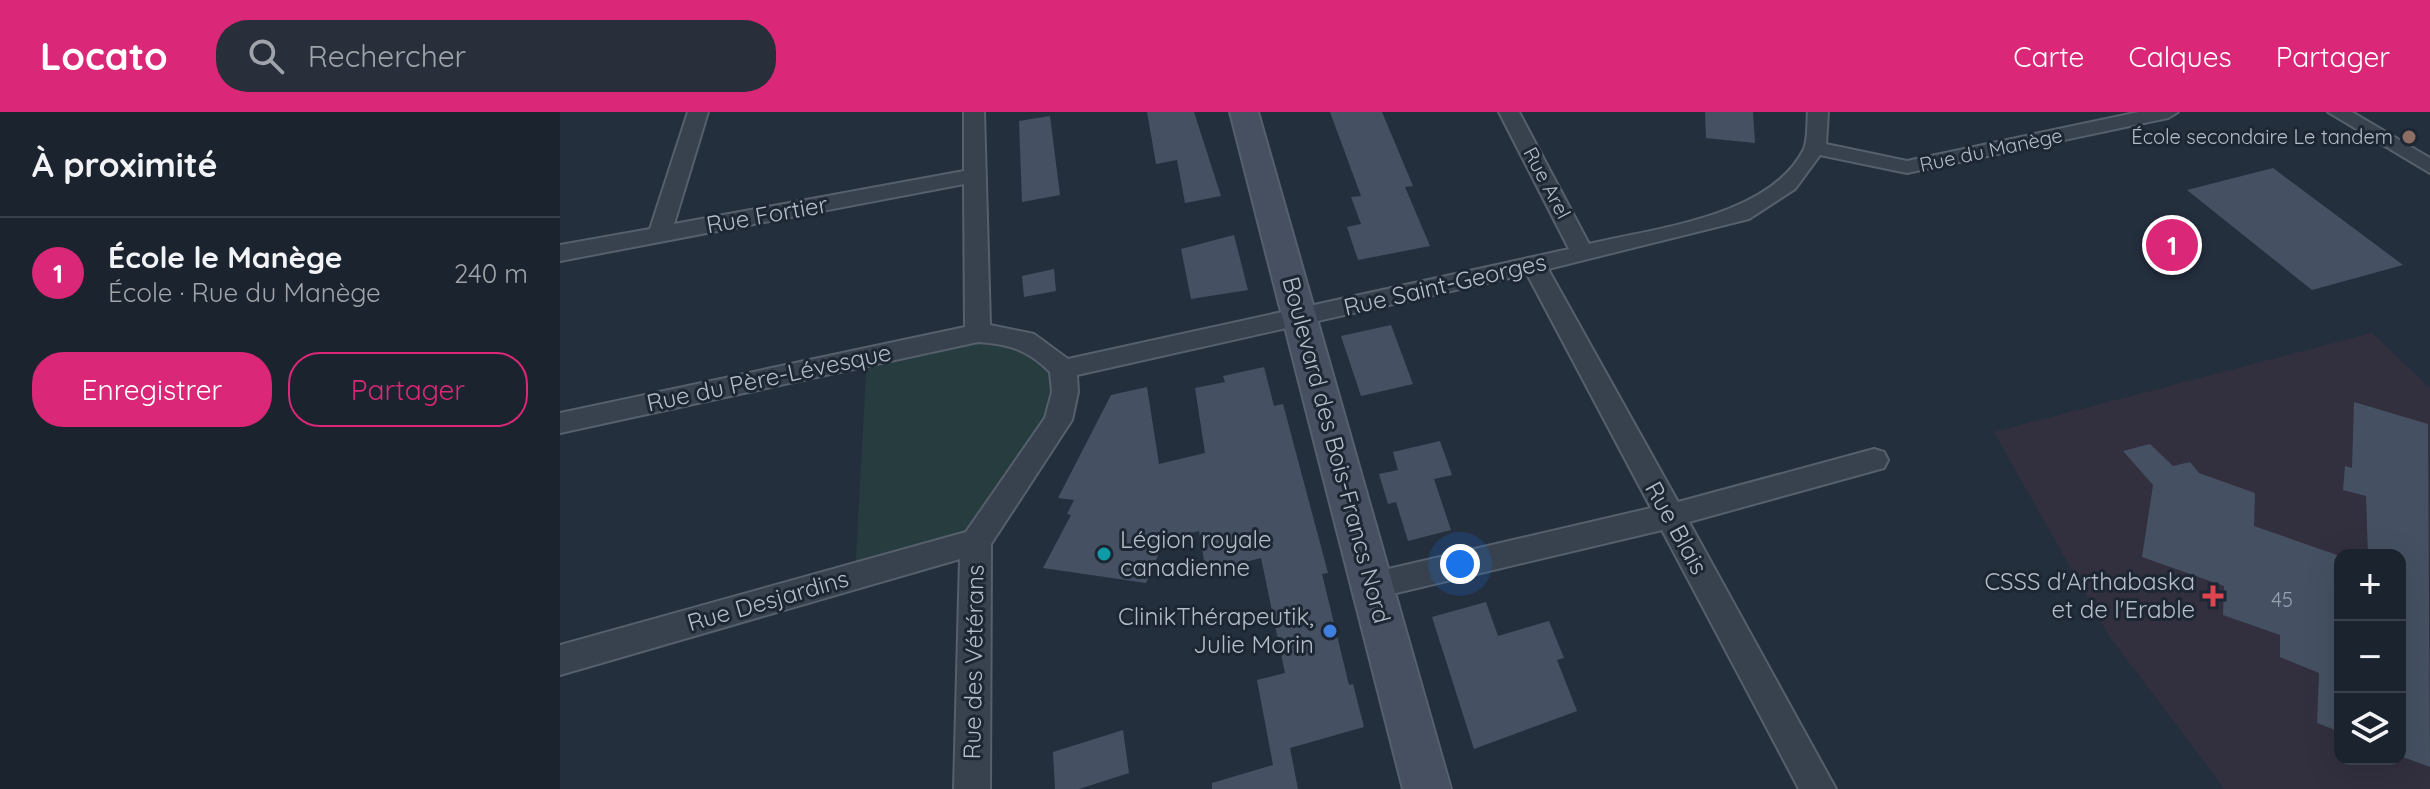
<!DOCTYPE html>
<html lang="fr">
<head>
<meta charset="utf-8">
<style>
  :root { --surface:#1b232e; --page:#282f3a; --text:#f1f3f6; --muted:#a0a4aa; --line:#39404a; --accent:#db2777 }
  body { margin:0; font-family:Quicksand,sans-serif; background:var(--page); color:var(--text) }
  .controls { position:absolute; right:24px; bottom:24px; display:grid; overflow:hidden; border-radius:16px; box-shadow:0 8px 32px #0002 }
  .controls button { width:72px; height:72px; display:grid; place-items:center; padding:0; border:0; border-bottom:2px solid var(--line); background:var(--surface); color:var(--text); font:40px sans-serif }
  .you { position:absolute; left:900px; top:452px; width:28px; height:28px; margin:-20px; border:6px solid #fff; border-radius:50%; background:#1a73e8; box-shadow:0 0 0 12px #1a73e833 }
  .badge { display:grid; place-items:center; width:52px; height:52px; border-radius:50%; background:var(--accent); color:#fff; font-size:26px; font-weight:700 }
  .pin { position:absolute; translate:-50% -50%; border:4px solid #fff; box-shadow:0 2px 8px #0006 }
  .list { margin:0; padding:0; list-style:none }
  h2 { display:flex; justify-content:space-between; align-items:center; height:104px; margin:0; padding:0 32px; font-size:34px }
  h2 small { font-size:26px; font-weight:400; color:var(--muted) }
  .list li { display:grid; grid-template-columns:52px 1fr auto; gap:24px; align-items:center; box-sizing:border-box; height:112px; padding:0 32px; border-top:2px solid var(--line) }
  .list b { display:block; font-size:30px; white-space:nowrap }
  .list p { margin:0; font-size:26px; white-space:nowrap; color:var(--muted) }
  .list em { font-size:26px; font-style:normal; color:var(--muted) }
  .actions { display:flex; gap:16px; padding:24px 32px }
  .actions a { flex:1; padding:18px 0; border:2px solid var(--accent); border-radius:32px; text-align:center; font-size:28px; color:var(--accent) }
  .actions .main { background:var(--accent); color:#fff }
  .icon { flex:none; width:44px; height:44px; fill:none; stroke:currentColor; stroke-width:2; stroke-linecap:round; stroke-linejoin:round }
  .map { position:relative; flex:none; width:1870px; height:677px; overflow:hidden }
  header { display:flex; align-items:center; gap:48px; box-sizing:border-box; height:112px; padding:0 40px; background:var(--accent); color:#fff }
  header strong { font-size:38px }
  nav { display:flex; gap:44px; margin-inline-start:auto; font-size:28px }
  .search { width:560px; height:72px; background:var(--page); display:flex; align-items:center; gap:20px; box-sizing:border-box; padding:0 28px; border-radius:32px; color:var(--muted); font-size:30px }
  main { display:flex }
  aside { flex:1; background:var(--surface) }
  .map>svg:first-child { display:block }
  .medical { fill:#32303f; fill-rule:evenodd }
  .green { fill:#263c3f }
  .building { fill:#455162 }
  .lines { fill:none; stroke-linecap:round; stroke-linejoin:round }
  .street-casing { stroke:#565f6c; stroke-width:4 }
  .secondary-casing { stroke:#565f6c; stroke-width:4 }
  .street { fill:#38414e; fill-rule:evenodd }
  .secondary { fill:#465061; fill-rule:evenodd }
  .education-dot { fill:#8d6e63; stroke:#1d2633; stroke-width:3 }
  .culture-dot { fill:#0f9aa8; stroke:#1d2633; stroke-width:3 }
  .health-dot { fill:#e0444e; stroke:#1d2633; stroke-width:3 }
  .shop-dot { fill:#3f7fe0; stroke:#1d2633; stroke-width:3 }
  .labels { text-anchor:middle; stroke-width:6; stroke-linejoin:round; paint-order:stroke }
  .far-poi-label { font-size:20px; fill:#b4bcc9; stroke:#1d2633; text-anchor:end }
  .far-street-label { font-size:20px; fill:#b4bcc9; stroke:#1d2633 }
  .number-label { font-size:20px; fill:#98a1af }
  .street-label { font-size:24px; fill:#b4bcc9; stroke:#1d2633 }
  .poi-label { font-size:24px; fill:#b4bcc9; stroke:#1d2633; text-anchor:end }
</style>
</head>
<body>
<header>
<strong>Locato</strong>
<div class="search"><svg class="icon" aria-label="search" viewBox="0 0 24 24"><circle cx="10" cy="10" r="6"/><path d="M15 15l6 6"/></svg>Rechercher</div>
<nav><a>Carte</a><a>Calques</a><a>Partager</a></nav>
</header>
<main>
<aside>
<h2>À proximité<small></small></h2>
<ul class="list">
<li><span class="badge">1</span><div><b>École le Manège</b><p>École · Rue du Manège</p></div><em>240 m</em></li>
</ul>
<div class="actions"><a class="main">Enregistrer</a><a>Partager</a></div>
</aside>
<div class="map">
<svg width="1870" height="677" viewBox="0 0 1870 677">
  <rect width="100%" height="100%" fill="#242f3e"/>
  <!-- medical -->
  <path class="medical" d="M1812,221l58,55v401h-205l-116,-153 -115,-204zM1780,443h60v204h-60z"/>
  <!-- green -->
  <polygon class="green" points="418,221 484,238 505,280 416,430 295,464 307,245"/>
  <!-- building -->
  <g class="building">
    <polygon points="587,0 634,0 661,84 625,91 617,48 596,52"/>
    <polygon points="770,0 822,0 853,74 845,75 870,134 798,148 787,115 801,112 791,85 801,84"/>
    <polygon points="1145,0 1193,0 1195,31 1146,26"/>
    <polygon points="490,4 500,83 462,90 459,9"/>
    <polygon points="1713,56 1843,153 1752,178 1627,78"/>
    <polygon points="674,123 688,178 631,187 621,137"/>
    <polygon points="494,157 496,179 464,185 462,164"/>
    <polygon points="831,213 853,272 801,284 781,224"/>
    <polygon points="704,255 714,294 723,292 768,461 762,462 789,573 793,572 804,615 730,636 738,677 652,677 652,671 713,653 697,568 725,561 701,446 646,460 639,419 605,427 586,471 483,456 511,403 507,402 514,388 498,386 551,283 587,275 599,352 645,341 635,276 665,270 663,264"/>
    <polygon points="1794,290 1868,312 1870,655 1840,644 1840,443 1808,443 1806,384 1783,378 1785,354 1792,356"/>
    <polygon points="880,329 892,363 874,367 891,418 848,429 836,390 828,392 819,362 838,358 833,340"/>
    <polygon points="1590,332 1613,354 1630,350 1639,361 1695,381 1694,414 1780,444 1780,620 1757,611 1759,561 1720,545 1720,523 1663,503 1664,474 1582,445 1593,373 1563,339"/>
    <polygon points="926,490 938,524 989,509 1004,546 997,548 1017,599 914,637 872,505"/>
    <polygon points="563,618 569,661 519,677 495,677 493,640"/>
  </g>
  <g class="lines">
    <defs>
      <g id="street">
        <path d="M128,0h20l-34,112 290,-53v-59h20l6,213 44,9 34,25 501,-110 -70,-137h20l70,132c67,-16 181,-27 215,-95 4,-10 3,-26 4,-37h20l-2,32 81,17 232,-49h39l-10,6 -261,55 -87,-18 -25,34 -46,30 -201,50 130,233 196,-53 10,3 4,8 -4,8 -195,54 147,267h-37l-137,-259 -291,69 -11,-4 -5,-9 5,-9 11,-4 280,-65 -124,-234 -450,101 1,17 -6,28 -81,124 -1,245h-36l6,-230 -400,116v-30l406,-113 79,-114 7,-26 -2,-20c-22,-22 -41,-28 -72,-30l-418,91v-20l405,-86 -1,-143 -404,77v-16l90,-16z"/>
        <polygon points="1768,0 1792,0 1870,46 1870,61"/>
      </g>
      <polygon id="secondary" points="670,0 698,0 891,677 843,677"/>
    </defs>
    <!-- street casing -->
    <use href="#street" class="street-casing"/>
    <!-- secondary casing -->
    <use href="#secondary" class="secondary-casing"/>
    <!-- street -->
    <use href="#street" class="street"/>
    <!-- secondary -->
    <use href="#secondary" class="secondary"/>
  </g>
  <!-- markers -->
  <circle class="education-dot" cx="1849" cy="25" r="8"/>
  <circle class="culture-dot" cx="544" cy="442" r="8"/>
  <path class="health-dot" d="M1649 472h8v8h8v8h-8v8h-8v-8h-8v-8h8z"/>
  <circle class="shop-dot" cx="770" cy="519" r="8"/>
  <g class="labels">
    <!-- far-poi labels -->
    <g class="far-poi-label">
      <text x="1833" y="32">École secondaire Le tandem</text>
    </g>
    <!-- far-street labels -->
    <g class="far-street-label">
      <text transform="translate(1431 38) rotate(-12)" y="7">Rue du Manège</text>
      <text transform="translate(987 71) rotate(62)" y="7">Rue Arel</text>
    </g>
    <!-- number labels -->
    <g class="number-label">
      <text x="1722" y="495">45</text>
    </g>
    <!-- street labels -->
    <g class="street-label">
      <text transform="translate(207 103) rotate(-10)" y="8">Rue Fortier</text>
      <text transform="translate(885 173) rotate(-13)" y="8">Rue Saint-Georges</text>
      <text transform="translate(209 266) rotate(-12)" y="8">Rue du Père-Lévesque</text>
      <text transform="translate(776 338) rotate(75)" y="8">Boulevard des Bois-Francs Nord</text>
      <text transform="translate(1116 416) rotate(61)" y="8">Rue Blais</text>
      <text transform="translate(208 489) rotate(-16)" y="8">Rue Desjardins</text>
      <text transform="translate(414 550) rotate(-89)" y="8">Rue des Vétérans</text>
    </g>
    <!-- poi labels -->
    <g class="poi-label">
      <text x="560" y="436" text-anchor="start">Légion royale<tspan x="560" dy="28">canadienne</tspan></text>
      <text x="1635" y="478">CSSS d'Arthabaska<tspan x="1635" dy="28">et de l'Erable</tspan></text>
      <text x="754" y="513">ClinikThérapeutik,<tspan x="754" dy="28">Julie Morin</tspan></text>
    </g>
  </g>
</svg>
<div class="controls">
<button>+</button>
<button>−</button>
<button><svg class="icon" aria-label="layers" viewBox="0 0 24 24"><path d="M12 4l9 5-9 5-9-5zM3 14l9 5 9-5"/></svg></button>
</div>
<div class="you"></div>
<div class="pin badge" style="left:1612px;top:133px">1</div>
</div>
</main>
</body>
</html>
